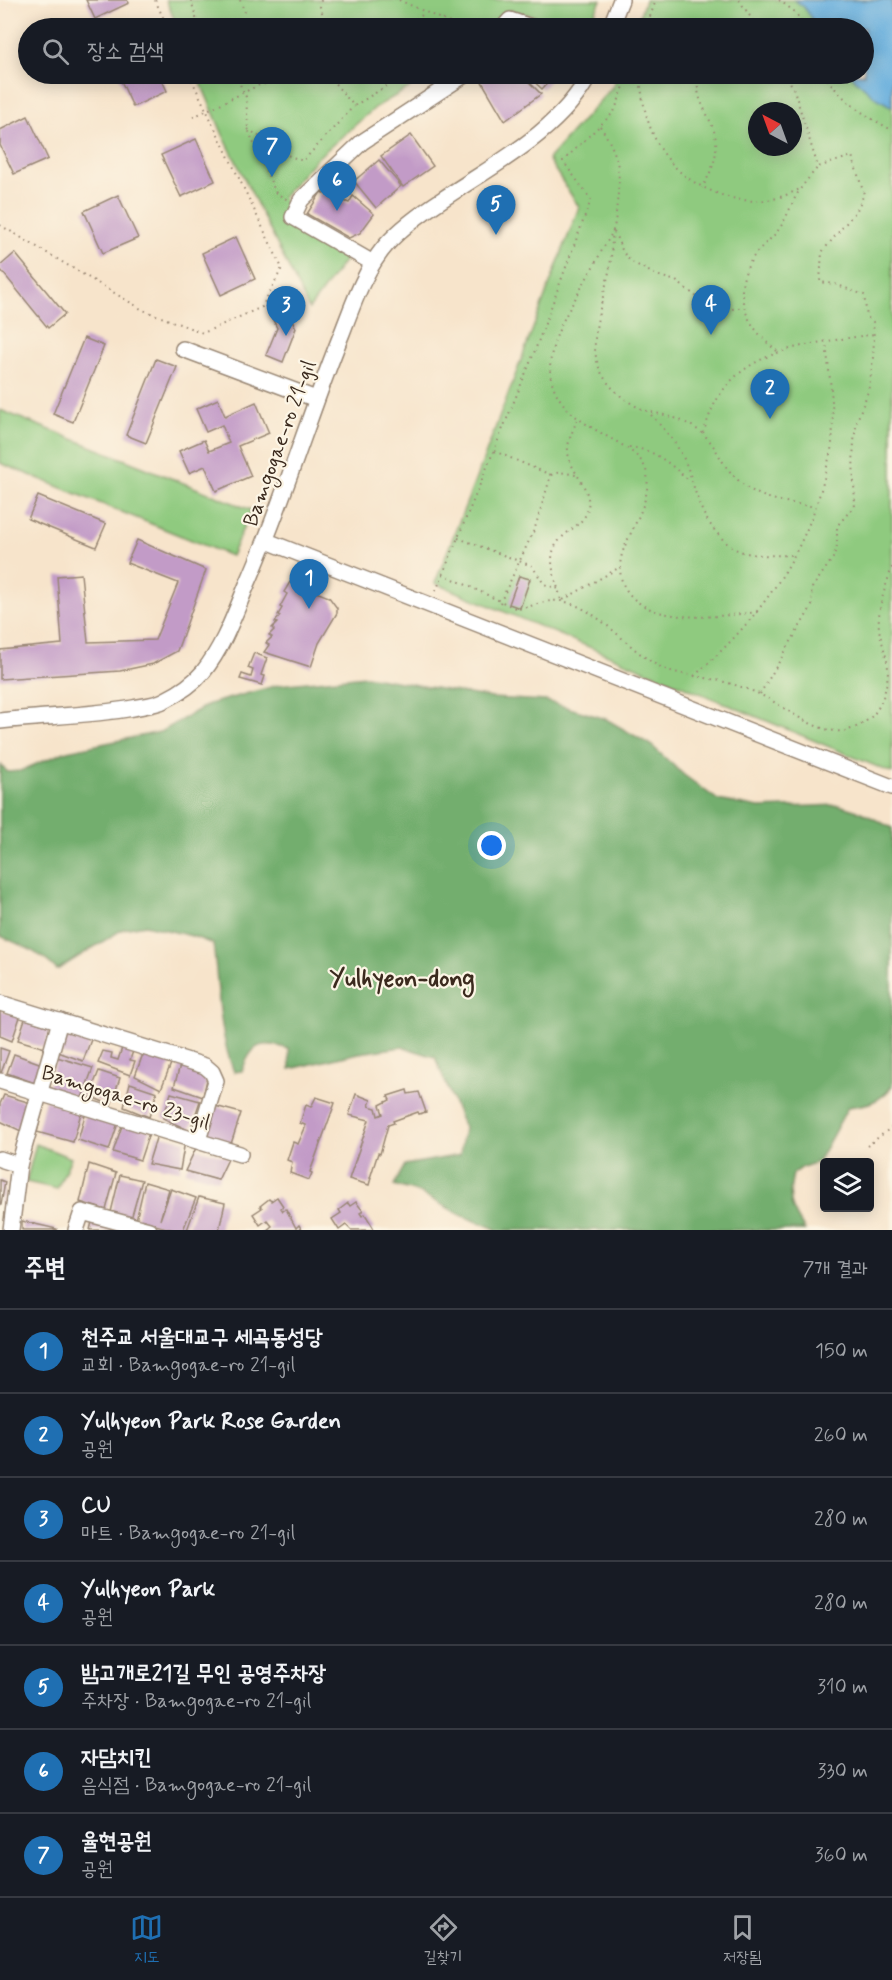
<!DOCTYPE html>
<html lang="ko">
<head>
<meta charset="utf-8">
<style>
  :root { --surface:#171b24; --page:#20242c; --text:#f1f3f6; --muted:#9ea1a6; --line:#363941; --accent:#1f6fb2 }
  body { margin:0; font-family:Mynerve,"Poor Story",sans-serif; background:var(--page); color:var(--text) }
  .controls { position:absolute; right:18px; bottom:18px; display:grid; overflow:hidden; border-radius:6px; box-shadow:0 3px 15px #0003 }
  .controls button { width:54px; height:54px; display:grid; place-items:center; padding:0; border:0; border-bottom:2px solid var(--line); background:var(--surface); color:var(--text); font:30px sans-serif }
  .compass { position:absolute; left:748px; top:102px; width:54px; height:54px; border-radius:50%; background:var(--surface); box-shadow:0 3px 15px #0003; rotate:319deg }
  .you { position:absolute; left:492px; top:846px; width:21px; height:21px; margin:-15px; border:4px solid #fff; border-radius:50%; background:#1a73e8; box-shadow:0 0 0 9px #1a73e833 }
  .badge { display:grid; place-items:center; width:39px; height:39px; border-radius:50%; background:var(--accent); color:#fff; font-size:20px; font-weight:700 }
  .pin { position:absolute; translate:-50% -50px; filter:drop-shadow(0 2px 3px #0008) }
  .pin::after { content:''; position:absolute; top:32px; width:21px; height:18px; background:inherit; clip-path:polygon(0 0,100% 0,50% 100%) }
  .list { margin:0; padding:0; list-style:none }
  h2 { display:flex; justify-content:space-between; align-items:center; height:78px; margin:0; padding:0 24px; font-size:26px }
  h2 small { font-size:20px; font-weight:400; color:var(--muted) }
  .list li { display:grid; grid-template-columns:39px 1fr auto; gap:18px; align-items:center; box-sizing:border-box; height:84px; padding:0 24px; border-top:2px solid var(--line) }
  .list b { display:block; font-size:22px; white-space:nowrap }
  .list p { margin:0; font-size:20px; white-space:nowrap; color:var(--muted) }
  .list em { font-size:20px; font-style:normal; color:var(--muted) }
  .icon { flex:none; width:33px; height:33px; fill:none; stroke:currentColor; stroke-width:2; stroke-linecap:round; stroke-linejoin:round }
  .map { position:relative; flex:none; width:892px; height:1230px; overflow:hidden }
  .search { position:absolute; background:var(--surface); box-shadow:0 3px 15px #0003; left:18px; right:18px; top:18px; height:66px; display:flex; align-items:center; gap:15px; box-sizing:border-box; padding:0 21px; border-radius:33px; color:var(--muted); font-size:22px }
  .sheet { height:666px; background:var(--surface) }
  nav { display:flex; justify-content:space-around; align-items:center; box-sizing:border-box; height:84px; border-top:2px solid var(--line); background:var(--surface); font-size:16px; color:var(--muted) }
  nav a { display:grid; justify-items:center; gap:3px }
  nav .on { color:var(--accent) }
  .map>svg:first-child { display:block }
  .green { fill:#8fca7f; stroke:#657a4e; stroke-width:1.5; fill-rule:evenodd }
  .forest { fill:#73ae6e; stroke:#576c46; stroke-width:1.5 }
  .water { fill:#66aedd; stroke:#506c7e; stroke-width:1.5 }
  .building { fill:#c29bc7 }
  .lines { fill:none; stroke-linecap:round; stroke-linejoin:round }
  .minor-casing { stroke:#998774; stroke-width:18 }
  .path { stroke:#998774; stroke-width:2; stroke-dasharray:1.5 4.5; stroke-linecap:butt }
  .minor { stroke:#fff; stroke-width:15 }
  .labels { text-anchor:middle; stroke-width:4.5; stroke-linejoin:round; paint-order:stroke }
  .street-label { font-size:21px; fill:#3b2a1e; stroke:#fcf5e5 }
  .quarter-label { font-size:24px; font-weight:bold; fill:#3b2a1e; stroke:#fcf5e5 }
</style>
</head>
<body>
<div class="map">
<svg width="892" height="1230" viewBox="0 0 892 1230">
  <rect width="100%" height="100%" fill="#fcf5e5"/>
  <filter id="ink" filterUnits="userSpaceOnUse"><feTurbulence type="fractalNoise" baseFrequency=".0167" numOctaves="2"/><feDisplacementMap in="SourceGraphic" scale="12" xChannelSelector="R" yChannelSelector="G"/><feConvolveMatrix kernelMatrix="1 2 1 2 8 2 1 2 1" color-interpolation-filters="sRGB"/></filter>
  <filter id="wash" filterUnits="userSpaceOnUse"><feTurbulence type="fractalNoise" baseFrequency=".008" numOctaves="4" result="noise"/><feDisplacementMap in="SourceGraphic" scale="24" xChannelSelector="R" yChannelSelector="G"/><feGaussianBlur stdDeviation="1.35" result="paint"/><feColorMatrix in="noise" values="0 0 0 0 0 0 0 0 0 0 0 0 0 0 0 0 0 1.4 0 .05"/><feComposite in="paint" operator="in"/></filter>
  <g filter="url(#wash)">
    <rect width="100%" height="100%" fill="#f7e4cb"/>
    <!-- green -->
    <g class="green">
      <polygon points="166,0 601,0 588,28 569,28 551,20 508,10 491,28 178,28"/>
      <path d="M645,0h247v773l-457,-190 47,-120 97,-256 -31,-48 65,-73 5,-12h246v-46h-229zM757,111h36v36h-36z"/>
      <polygon points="197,74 433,74 376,107 316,159 283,196 289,223 348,256 309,309 223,135"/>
      <polygon points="0,410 251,510 231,556 0,463"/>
      <polygon points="36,1144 71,1158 57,1189 26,1182"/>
    </g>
    <!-- forest -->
    <path class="forest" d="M366,676l126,22 54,3 60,18 45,26 33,30 34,25 41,8 80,-3 22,7 31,16v258c-11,16 -26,19 -44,21l-30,55 -15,5 -10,7c-6,26 -2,35 12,56h-307l-35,-14 -43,-23 -26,-8 11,-20 55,-10 4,-27 -29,-71 -32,-10 -44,6 -69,16 -1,-20c-27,-9 -37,-6 -47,22l-8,1c-16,-40 -15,-86 -21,-128l-21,-8 -47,-11 -22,4 -66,41c-16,-17 -36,-25 -57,-34v-171l8,7 12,-1 47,-20 93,-19 49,-28 69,-19z"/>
    <!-- water -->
    <polygon class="water" points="794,0 892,0 892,107 875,97 849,74 864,74 864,28 817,28 804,7"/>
    <g id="blocks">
      <!-- building -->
      <g class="building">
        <polygon points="86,0 127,0 129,3 95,19"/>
        <polygon points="118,74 159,74 167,91 133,107"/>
        <polygon points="489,74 521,74 541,94 505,121 481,80"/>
        <polygon points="526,74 556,74 542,89"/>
        <polygon points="28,116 48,159 14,174 0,145 0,130"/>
        <polygon points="411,135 433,166 403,187 381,156"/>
        <polygon points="196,139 215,181 181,197 161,155"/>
        <polygon points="379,160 401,186 376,208 354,181"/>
        <polygon points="321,192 349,203 353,196 374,214 360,233 349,238 307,214"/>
        <polygon points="118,195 138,238 103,253 84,211"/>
        <polygon points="236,237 255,279 221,295 202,253"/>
        <polygon points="15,253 65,314 48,328 0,269 0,266"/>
        <polygon points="282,300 296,328 283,362 266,355 277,328 267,308"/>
        <polygon points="84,338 104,346 73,422 53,414"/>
        <polygon points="156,359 177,367 146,443 126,435"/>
        <polygon points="218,399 225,416 256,402 269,433 238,446 251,476 216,491 205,466 189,473 179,451 204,440 209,451 229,443 222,425 206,432 196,409"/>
        <polygon points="38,496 106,524 96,547 28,519"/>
        <polygon points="137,540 206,570 177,651 153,664 120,671 0,679 0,650 62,644 57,576 81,574 88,642 155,640 178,583 127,563"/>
        <polygon points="519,576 530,579 520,608 509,604"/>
        <polygon points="290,582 329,597 337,608 337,613 319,643 311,667 264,652 269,645 266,643 272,637 269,635 274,630 272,628 277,623 275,622 280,616 278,615 282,608 280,607 287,594 284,592"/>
        <polygon points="254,653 267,658 261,675 265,676 262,685 240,679 242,674 251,677 253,670 248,668"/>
        <polygon points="0,1010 20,1017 12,1041 0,1036"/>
        <polygon points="25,1019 51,1027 45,1048 18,1040"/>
        <polygon points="64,1027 92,1037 83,1061 58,1052"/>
        <polygon points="123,1045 134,1048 130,1060 135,1061 130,1075 98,1063 103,1051 112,1053 111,1058 118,1060"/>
        <polygon points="0,1048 9,1051 0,1076"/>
        <polygon points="14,1054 42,1064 35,1083 7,1073"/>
        <polygon points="143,1054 172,1061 161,1089 135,1076"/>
        <polygon points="57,1057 93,1068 82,1098 48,1087"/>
        <polygon points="180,1065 208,1075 203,1097 174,1087"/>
        <polygon points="99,1071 120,1078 111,1105 89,1096"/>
        <polygon points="130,1083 157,1092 149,1117 124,1107"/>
        <polygon points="407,1090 408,1094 419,1092 426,1112 419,1114 418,1112 393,1121 394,1123 388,1125 380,1154 378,1153 370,1178 371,1178 369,1185 349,1179 369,1120 349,1115 356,1094 371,1100 369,1106 376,1108 378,1116 383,1114 380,1105 390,1100 388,1096"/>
        <polygon points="171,1093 200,1101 190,1131 163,1118"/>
        <polygon points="4,1095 31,1103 23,1132 0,1121 0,1104"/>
        <polygon points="316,1097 335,1103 310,1172 312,1173 309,1180 290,1173 292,1162 287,1160 293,1142 298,1144 305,1128 305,1125 300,1123 306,1105 311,1107"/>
        <polygon points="45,1100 81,1113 73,1142 37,1132"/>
        <polygon points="215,1106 241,1113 230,1147 201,1135"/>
        <polygon points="86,1112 118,1123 109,1150 78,1140"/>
        <polygon points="123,1123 150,1130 140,1160 113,1152"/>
        <polygon points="157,1135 185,1141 180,1170 148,1164"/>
        <polygon points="196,1148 229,1157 218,1180 185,1171"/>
        <polygon points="89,1164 116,1173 106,1210 80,1202"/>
        <polygon points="120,1175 142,1180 131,1219 111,1212"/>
        <polygon points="0,1180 5,1182 1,1205 0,1205"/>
        <polygon points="145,1182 169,1189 160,1220 171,1189 196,1198 183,1230 174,1230 136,1220"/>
        <polygon points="199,1197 225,1203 219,1230 187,1230"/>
        <polygon points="277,1197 283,1206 281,1208 283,1211 286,1209 296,1228 299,1225 302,1230 267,1230 272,1226 267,1220 260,1225 253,1214 262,1208 260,1206 269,1199 271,1201"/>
        <polygon points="356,1202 363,1211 360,1213 362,1216 365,1214 373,1227 373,1230 351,1230 346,1225 339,1230 332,1219 341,1213 339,1210 348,1203 350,1206"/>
        <polygon points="22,1221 57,1229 57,1230 22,1230"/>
        <polygon points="92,1222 117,1229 117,1230 90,1230"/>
      </g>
    </g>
  </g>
  <g filter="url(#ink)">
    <use href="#blocks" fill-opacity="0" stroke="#998774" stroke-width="1.5"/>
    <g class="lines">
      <defs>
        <g id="minor">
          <polyline points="503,28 510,20 534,28"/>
          <polyline points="610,28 621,0"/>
          <polyline points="373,263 293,217 301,200 362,142 466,74"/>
          <polyline points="183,349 316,399"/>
          <polyline points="267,541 892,787"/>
          <path d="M0,721c44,-5 89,-5 133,-13 10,-2 23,-3 32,-8 14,-7 28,-16 38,-28 20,-25 31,-56 43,-85 37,-83 62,-170 96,-254 12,-31 23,-64 45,-89 16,-18 36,-32 56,-45 52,-35 117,-68 147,-125"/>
          <polyline points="0,1003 205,1066 212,1072 216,1081 198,1140"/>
          <polyline points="0,1081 240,1154"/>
          <polyline points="0,1159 19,1165"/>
          <polyline points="11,1230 19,1165 60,1021"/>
          <polyline points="76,1230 82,1212 149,1230"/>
        </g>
      </defs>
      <!-- minor casing -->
      <use href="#minor" class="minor-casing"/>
      <!-- path -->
      <g class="path">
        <polyline points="155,0 168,28"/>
        <polyline points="191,0 199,28"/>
        <polyline points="240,0 246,15 247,28"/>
        <polyline points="321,0 320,7 328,28"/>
        <polyline points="399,0 450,23 456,28"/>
        <polyline points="739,0 758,28"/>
        <polyline points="779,0 795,12 805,28"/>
        <polyline points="400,28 421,16 424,12"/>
        <polyline points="646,28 656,0"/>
        <polyline points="743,28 754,24"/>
        <polyline points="235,74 246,97 248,129 258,154 276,193 288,200"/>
        <polyline points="328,74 337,86 354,106 406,74"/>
        <path d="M640,74c3,53 22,98 74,118 18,8 39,11 59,7 9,-2 18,-6 27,-10"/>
        <path d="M699,74c-5,23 6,33 14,54 8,22 0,41 -11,60"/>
        <path d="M824,74c17,26 41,42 68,56"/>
        <polyline points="193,117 259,85 272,83 288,74"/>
        <path d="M600,126c19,29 21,43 17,77 -1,8 -1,19 -4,27 -3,8 -9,16 -13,24 -11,20 -22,40 -33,59 -10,19 -20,44 -16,65 12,56 90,59 96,96 4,27 -15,53 -24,77 -4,11 -4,25 1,35 22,42 96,30 134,26"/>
        <polyline points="248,129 287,155 303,161 354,106"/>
        <polyline points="0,225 143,310 203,333 262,307 282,268 189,74"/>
        <path d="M613,231c-2,13 -1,28 -4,41 -12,54 -34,97 25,133 13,8 21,7 34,11 12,3 28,11 36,19 10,9 14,20 21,30 26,36 51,35 91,42"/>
        <polyline points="614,232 623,252 630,261 656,275 676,281 714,310 722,311 743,307"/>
        <path d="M777,351c-31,-24 -48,-59 -23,-95 6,-9 15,-15 22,-23 11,-13 15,-31 25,-45 5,-7 11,-14 17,-21"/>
        <path d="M651,415c13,14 25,27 33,44 13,29 11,50 34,75 6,7 13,14 22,17 16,6 38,4 55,4"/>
        <path d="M577,420c-3,8 -8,18 -9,27 -2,23 24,38 20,61 -4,22 -36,24 -36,52 0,14 7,28 9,41l59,-34"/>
        <path d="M703,433c4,-10 7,-21 12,-30 31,-58 102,-59 159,-69"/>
        <path d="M629,447c28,3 40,17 61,34"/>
        <polyline points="494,451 551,475"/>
        <polyline points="458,538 532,566 544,584 559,589"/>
        <path d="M443,574l74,35c15,-2 29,-10 44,-8 36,6 64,45 94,63 13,8 25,9 39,12 21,3 46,9 65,18 26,12 48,34 77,37 12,2 29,-7 37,-16 10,-11 15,-32 15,-46 -1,-14 -7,-27 -9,-40 -2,-21 7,-43 13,-62"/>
        <polyline points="436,591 534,353 591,200 563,161 614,112 629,74"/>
        <polyline points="500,603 535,528 551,475 560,472 576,475"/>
        <path d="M694,676c63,-55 109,-116 130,-197 2,-11 7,-24 8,-36 3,-33 -3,-68 -6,-101"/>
        <path d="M760,694l52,-88v-18l21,-30 4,-12v-20l18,-21c-1,-27 -4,-56 2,-83 3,-12 10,-24 12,-36 4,-21 6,-43 4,-64l-6,-5 -3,-22 -29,-11 -15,-2 2,-30 35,-42 7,-16 -12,-38 -34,11 -24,-77 -8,-16"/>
        <polyline points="867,1146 892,1127"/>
      </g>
      <!-- minor -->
      <use href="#minor" class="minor"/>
    </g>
  </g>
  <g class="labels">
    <!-- street labels -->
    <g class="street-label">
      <text transform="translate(279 443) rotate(-70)" y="7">Bamgogae-ro 21-gil</text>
      <text transform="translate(126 1097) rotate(17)" y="7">Bamgogae-ro 23-gil</text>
    </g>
    <!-- quarter labels -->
    <g class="quarter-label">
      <text x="402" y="986">Yulhyeon-dong</text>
    </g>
  </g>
</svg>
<div class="controls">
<button><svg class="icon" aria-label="layers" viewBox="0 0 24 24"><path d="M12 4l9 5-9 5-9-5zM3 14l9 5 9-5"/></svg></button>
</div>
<svg class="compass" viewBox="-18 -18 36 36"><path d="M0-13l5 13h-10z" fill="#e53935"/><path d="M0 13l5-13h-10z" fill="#9ea1a6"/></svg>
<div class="you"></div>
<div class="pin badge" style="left:309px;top:609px">1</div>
<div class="pin badge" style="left:770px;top:419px">2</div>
<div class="pin badge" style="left:286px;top:336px">3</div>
<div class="pin badge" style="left:711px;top:335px">4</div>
<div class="pin badge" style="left:496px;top:235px">5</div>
<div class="pin badge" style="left:337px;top:211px">6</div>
<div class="pin badge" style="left:272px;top:177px">7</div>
<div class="search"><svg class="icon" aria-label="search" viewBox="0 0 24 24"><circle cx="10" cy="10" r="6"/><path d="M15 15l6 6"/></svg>장소 검색</div>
</div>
<section class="sheet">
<h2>주변<small>7개 결과</small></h2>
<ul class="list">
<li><span class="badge">1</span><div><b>천주교 서울대교구 세곡동성당</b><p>교회 · Bamgogae-ro 21-gil</p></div><em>150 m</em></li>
<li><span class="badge">2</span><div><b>Yulhyeon Park Rose Garden</b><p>공원</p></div><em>260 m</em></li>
<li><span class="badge">3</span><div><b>CU</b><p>마트 · Bamgogae-ro 21-gil</p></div><em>280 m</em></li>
<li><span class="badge">4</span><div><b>Yulhyeon Park</b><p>공원</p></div><em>280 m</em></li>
<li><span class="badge">5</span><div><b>밤고개로21길 무인 공영주차장</b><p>주차장 · Bamgogae-ro 21-gil</p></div><em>310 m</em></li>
<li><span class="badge">6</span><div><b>자담치킨</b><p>음식점 · Bamgogae-ro 21-gil</p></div><em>330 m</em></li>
<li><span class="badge">7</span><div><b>율현공원</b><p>공원</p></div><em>360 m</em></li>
</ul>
</section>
<nav>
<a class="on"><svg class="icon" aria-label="map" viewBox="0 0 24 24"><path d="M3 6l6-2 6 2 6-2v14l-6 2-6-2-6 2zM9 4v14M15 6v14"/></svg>지도</a>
<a><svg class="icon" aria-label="directions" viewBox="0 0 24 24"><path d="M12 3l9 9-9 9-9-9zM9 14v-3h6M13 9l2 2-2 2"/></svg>길찾기</a>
<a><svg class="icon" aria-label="saved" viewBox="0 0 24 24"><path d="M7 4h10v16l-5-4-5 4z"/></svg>저장됨</a>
</nav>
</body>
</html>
